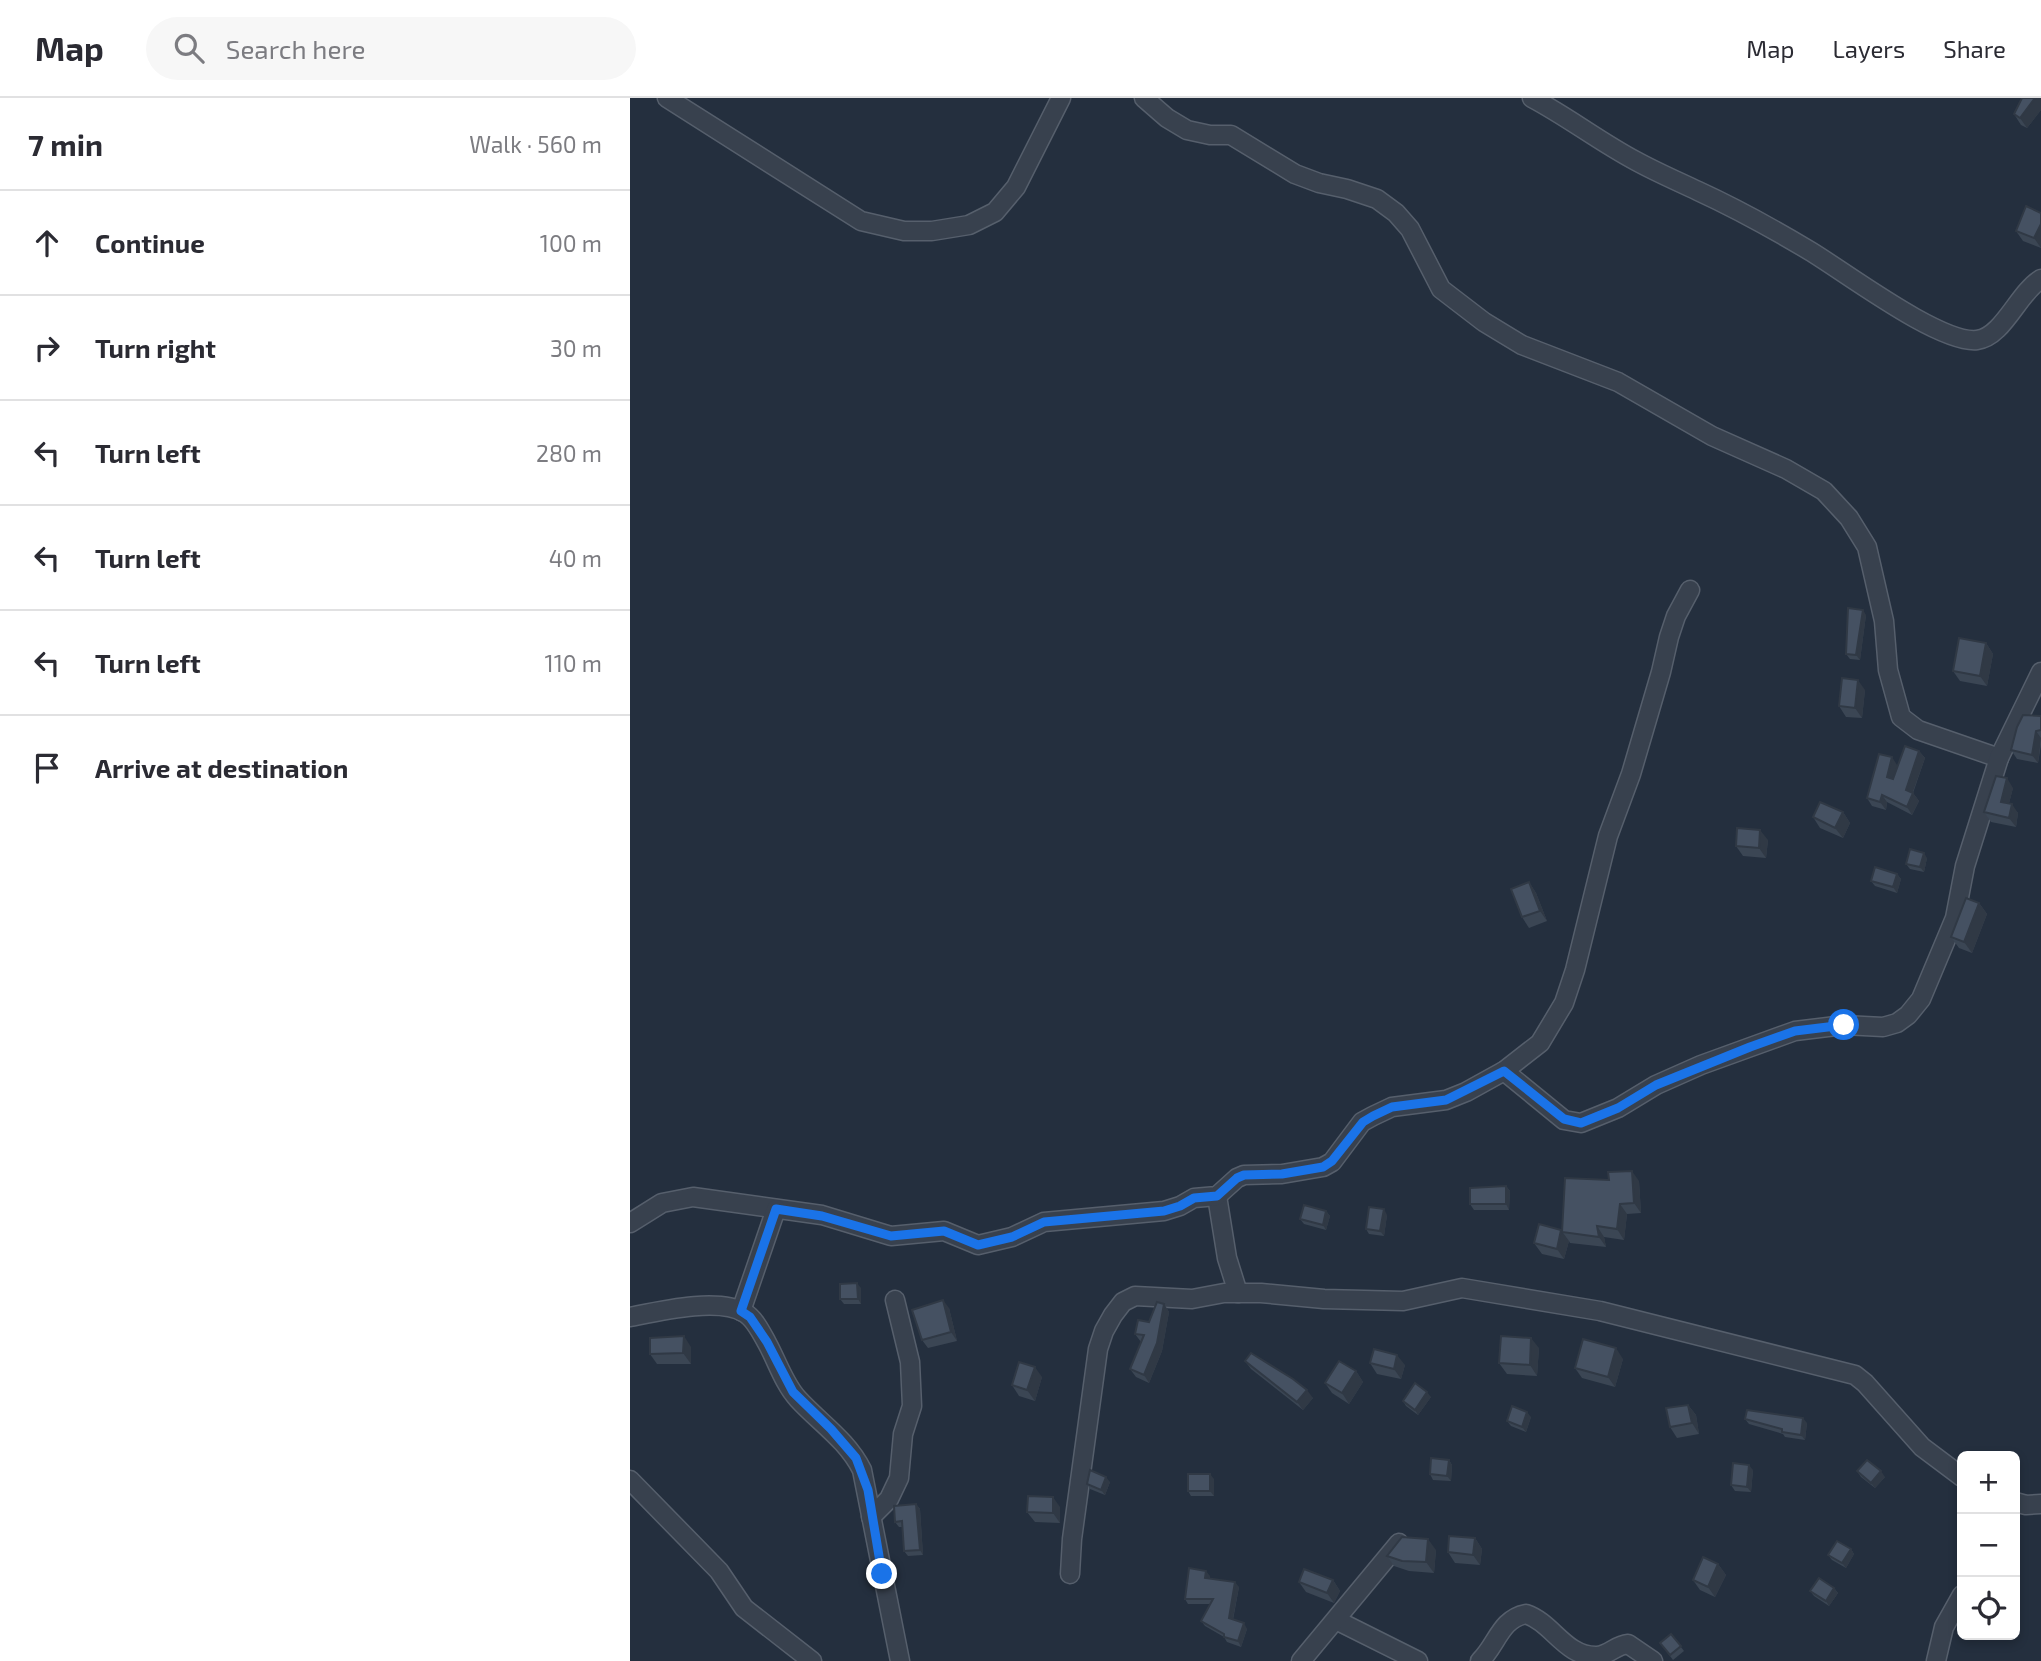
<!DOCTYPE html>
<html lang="en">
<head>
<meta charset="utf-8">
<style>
  :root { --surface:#fff; --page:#f7f7f7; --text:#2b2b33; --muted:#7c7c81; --line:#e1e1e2 }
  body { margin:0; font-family:"Exo 2",sans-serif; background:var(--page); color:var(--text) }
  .controls { position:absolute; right:21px; bottom:21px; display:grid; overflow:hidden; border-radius:10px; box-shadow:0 4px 10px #0003 }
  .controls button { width:63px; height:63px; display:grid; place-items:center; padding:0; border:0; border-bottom:2px solid var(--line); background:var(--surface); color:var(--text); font:35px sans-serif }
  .stop { position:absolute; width:21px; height:21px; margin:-16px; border:5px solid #1a73e8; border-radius:50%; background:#fff }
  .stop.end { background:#1a73e8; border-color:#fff; box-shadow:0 2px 7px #0008 }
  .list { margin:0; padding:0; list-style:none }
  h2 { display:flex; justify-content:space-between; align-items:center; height:91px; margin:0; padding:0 28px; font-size:30px }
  h2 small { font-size:23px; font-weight:400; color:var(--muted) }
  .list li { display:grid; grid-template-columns:46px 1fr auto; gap:21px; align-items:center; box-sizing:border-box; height:105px; padding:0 28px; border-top:2px solid var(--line) }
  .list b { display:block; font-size:26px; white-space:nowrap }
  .list em { font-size:23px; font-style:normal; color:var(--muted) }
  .icon { flex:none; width:38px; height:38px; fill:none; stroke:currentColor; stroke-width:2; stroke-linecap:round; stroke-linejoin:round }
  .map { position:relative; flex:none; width:1411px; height:1563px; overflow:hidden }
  header { display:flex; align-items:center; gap:42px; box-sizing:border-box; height:98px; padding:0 35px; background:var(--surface); border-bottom:2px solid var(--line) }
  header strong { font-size:33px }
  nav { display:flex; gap:38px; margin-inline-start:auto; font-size:24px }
  .search { width:490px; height:63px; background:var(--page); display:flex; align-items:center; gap:18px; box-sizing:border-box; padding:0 24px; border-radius:38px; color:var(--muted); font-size:26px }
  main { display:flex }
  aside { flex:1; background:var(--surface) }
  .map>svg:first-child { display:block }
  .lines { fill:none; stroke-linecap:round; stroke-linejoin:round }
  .street-casing { stroke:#565f6c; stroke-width:21 }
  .street { stroke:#38414e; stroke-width:18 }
  .wall { fill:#3b4654 }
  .shaded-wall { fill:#303945 }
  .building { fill:#455162; stroke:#303945; stroke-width:2 }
  .route { stroke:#1a73e8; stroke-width:9 }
</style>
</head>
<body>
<header>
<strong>Map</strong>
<div class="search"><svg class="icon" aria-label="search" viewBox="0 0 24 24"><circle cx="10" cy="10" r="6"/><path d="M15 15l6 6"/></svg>Search here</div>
<nav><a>Map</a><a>Layers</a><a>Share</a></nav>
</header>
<main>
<aside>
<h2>7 min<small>Walk · 560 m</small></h2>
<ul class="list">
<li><svg class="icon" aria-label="ahead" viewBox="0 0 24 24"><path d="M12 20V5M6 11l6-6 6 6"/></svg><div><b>Continue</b></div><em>100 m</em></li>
<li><svg class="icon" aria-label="right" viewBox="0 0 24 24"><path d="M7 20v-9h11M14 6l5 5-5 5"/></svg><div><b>Turn right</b></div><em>30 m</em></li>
<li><svg class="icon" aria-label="left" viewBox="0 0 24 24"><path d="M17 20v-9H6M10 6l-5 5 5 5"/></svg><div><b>Turn left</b></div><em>280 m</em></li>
<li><svg class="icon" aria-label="left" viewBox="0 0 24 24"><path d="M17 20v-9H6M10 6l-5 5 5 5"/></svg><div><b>Turn left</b></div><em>40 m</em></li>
<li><svg class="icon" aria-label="left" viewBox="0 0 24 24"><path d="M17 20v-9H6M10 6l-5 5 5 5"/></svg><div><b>Turn left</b></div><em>110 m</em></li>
<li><svg class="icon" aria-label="arrive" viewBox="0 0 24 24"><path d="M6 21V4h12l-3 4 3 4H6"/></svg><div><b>Arrive at destination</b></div></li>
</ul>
</aside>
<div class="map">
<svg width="1411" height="1563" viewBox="0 0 1411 1563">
  <rect width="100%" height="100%" fill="#242f3e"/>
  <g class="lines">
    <defs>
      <g id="street">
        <polyline points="37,0 231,123 274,133 302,133 339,127 365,114 386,89 431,0"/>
        <polyline points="514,0 537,20 557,32 580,37 601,37 665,76 689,85 717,91 747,101 766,115 780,131 811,191 854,224 892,247 988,284 1082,338 1156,371 1194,393 1219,420 1237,449 1254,523 1258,572 1271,619 1288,632 1369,660"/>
        <path d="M902,0c36,19 68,44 104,63 20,11 41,20 62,30 37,17 77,39 112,60 35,21 130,93 167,89 26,-3 41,-47 64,-61"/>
        <polyline points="874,973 934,1022 951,1025 988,1010 1026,987 1071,967 1165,933 1214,927 1253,929 1267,925 1278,917 1291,901 1325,820 1335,768 1369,660 1411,574"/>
        <polyline points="587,1098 597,1160 608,1195"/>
        <polyline points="0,1125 32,1105 63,1099 192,1117 261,1138 314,1133 348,1147 382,1139 414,1124 534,1113 550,1108 564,1100 587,1098 607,1080 614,1077 652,1076 693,1069 702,1064 732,1024 743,1018 762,1009 816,1002 836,994 874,973 910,945 934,905 945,872 978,738 1001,676 1031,574 1039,539 1046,518 1060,492"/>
        <polyline points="111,1213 146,1111"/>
        <path d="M0,1219c30,-6 89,-20 115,-4 10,6 17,21 22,30 10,18 17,41 31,56 22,24 49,41 64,71l38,191"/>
        <polyline points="0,1382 89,1473 114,1510 182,1563"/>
        <polyline points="1385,1404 1396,1407 1411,1406"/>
        <polyline points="241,1419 259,1401 269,1380 273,1336 282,1308 280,1264 265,1202"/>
        <polyline points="440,1476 442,1441 468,1251 474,1233 483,1217 493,1204 505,1198 562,1201 594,1195 631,1195 694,1201 773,1203 832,1190 970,1213 1225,1277 1235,1285 1292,1349 1332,1379"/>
        <polyline points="706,1522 788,1563"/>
        <polyline points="671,1563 769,1445"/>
        <path d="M850,1563c17,-16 20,-42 46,-47 27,9 39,43 71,42 12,-1 19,-11 31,-12l25,17"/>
        <polyline points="1306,1563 1314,1529 1332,1497"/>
      </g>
    </defs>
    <!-- street casing -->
    <use href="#street" class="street-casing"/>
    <!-- street -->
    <use href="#street" class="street"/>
  </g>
  <!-- wall -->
  <g class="wall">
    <polygon points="1392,0 1411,0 1411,12 1397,30 1391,27 1384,16"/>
    <polygon points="1411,115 1411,150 1393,143 1386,133"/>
    <polygon points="1236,517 1230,562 1220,561 1216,556"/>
    <polygon points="1356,545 1363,556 1357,588 1330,583 1323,573"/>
    <polygon points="1235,592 1232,620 1216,619 1209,608"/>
    <polygon points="1411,618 1411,647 1408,665 1387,661 1381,652"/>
    <polygon points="1289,653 1295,660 1283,695 1289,703 1282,717 1257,704 1256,712 1242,708 1237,700 1267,667 1264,680"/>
    <polygon points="1383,690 1379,705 1388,715 1386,729 1361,724 1354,714"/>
    <polygon points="1213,714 1220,725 1213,740 1190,730 1183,719"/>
    <polygon points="1138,742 1136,760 1113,758 1106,748"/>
    <polygon points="1297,760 1294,774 1280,771 1276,766"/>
    <polygon points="1267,776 1271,781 1267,795 1245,788 1241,783"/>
    <polygon points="899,784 906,795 917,823 899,830 892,819"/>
    <polygon points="1349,805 1357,816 1342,855 1329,850 1321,839"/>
    <polygon points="1009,1083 1011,1115 997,1116 994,1142 974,1139 976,1149 940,1145 939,1143 934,1161 912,1156 904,1145 931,1132 932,1133"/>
    <polygon points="876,1088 880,1093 879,1112 844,1112 840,1106"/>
    <polygon points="696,1113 700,1118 696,1132 674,1126 670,1121"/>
    <polygon points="757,1117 754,1138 739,1136 736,1131"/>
    <polygon points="231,1190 231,1206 214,1206 210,1201"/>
    <polygon points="534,1206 539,1214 532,1253 519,1285 506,1279 500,1271 511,1244 505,1236 519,1224"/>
    <polygon points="319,1210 327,1243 298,1250 292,1242"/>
    <polygon points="61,1249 61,1266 27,1266 20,1256"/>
    <polygon points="909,1250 907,1278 877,1276 869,1265"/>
    <polygon points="993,1261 985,1289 952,1280 945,1270"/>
    <polygon points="615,1263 683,1300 673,1312 621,1271"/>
    <polygon points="740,1265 775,1267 771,1281 747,1276"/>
    <polygon points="726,1273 733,1284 719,1306 702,1295 695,1285"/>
    <polygon points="412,1279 405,1303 389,1298 382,1287"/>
    <polygon points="801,1299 788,1317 776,1308 773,1303"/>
    <polygon points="1058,1307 1066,1317 1069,1336 1047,1340 1040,1329"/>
    <polygon points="901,1319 896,1334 881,1328 877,1323"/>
    <polygon points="1115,1321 1177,1325 1175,1342 1155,1339 1153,1336 1119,1326"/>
    <polygon points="819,1362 822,1367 821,1383 803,1382 800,1376"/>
    <polygon points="1123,1372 1121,1394 1105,1393 1101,1387"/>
    <polygon points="1227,1373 1255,1379 1245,1390 1231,1379"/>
    <polygon points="584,1381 584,1398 561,1398 558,1393"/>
    <polygon points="480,1384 475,1397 460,1391 457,1386"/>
    <polygon points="286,1406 290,1411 293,1457 278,1458 274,1453 272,1429 269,1429 265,1424"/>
    <polygon points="430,1409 430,1425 405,1424 397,1414"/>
    <polygon points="845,1440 852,1451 850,1467 825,1465 818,1454"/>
    <polygon points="1221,1451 1224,1456 1216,1470 1202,1462 1198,1457"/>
    <polygon points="806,1452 804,1475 779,1473 764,1468 757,1458"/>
    <polygon points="1088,1466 1096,1477 1085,1499 1070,1492 1063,1482"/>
    <polygon points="580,1478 580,1480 609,1489 603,1522 617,1531 611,1549 597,1544 594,1539 575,1528 571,1523 581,1506 558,1506 555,1501"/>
    <polygon points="703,1482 710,1493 704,1505 676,1494 669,1484"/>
    <polygon points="1204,1490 1208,1495 1199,1508 1184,1498 1180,1493"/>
    <polygon points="1041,1536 1054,1553 1043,1562 1030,1545"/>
  </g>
  <!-- shaded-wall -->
  <g class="shaded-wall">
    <polygon points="1405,0 1411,0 1411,12 1397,30 1390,20"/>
    <polygon points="1411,126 1411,150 1404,140"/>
    <polygon points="1233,512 1236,517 1230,562 1226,557"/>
    <polygon points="1356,545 1363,556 1357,588 1350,578"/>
    <polygon points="1228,582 1235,592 1232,620 1225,610"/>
    <polygon points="1406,633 1411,640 1408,665 1402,657"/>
    <polygon points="1289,653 1295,660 1281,699 1276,692"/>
    <polygon points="1262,659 1267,667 1262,687 1257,679"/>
    <polygon points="1377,680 1383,690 1377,713 1371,704"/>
    <polygon points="1283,695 1289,703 1282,717 1277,709"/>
    <polygon points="1252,697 1257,704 1256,712 1250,704"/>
    <polygon points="1382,706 1388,715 1386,729 1379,720"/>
    <polygon points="1213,714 1220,725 1213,740 1205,730"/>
    <polygon points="1130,732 1138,742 1136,760 1129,750"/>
    <polygon points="1294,755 1297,760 1294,774 1290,769"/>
    <polygon points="1267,776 1271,781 1267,795 1263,789"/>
    <polygon points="899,784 906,795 917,823 910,813"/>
    <polygon points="1349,805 1357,816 1342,855 1334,844"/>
    <polygon points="1002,1073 1009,1083 1011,1115 1004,1105"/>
    <polygon points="876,1088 880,1093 879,1112 876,1106"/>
    <polygon points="990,1106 997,1116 994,1142 987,1131"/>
    <polygon points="754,1111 757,1117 754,1138 750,1133"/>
    <polygon points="696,1113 700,1118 696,1132 693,1127"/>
    <polygon points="967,1128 974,1139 976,1149 969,1139"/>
    <polygon points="931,1132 939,1143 934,1161 927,1151"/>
    <polygon points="227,1185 231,1190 231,1206 228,1201"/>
    <polygon points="313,1202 319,1210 327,1243 321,1234"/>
    <polygon points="534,1206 539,1214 532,1253 519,1285 514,1277"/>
    <polygon points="54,1238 61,1249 61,1266 53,1255"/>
    <polygon points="901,1240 909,1250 907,1278 900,1267"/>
    <polygon points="986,1250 993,1261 985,1289 978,1279"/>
    <polygon points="767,1257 775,1267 771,1281 764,1271"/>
    <polygon points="405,1269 412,1279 405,1303 397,1292"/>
    <polygon points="726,1273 733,1284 719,1306 712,1295"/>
    <polygon points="677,1292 683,1300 673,1312 667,1304"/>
    <polygon points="797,1294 801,1299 788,1317 785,1312"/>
    <polygon points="1058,1307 1066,1317 1069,1336 1062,1325"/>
    <polygon points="897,1314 901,1319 896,1334 892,1329"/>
    <polygon points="1173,1320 1177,1325 1175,1342 1171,1337"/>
    <polygon points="819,1362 822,1367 821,1383 817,1378"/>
    <polygon points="1119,1367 1123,1372 1121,1394 1117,1389"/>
    <polygon points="1251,1373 1255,1379 1245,1390 1241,1385"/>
    <polygon points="580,1376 584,1381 584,1398 580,1393"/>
    <polygon points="476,1379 480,1384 475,1397 471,1392"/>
    <polygon points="423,1399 430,1409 430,1425 423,1415"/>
    <polygon points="286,1406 290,1411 293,1457 290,1452"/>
    <polygon points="845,1440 852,1451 850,1467 843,1457"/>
    <polygon points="798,1441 806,1452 804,1475 796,1464"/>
    <polygon points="1221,1451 1224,1456 1216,1470 1212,1465"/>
    <polygon points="1088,1466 1096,1477 1085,1499 1078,1489"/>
    <polygon points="576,1473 580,1478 579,1485 575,1480"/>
    <polygon points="703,1482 710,1493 704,1505 697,1495"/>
    <polygon points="605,1484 609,1489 602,1525 599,1520"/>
    <polygon points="1204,1490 1208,1495 1199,1508 1196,1503"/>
    <polygon points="614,1525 617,1531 611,1549 608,1543"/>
  </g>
  <!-- building -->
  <g class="building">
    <polygon points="1392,0 1405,0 1390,20 1384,16"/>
    <polygon points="1396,108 1411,115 1411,126 1404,140 1386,133"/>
    <polygon points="1218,510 1233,512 1226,557 1216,556"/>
    <polygon points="1329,540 1356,545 1350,578 1323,573"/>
    <polygon points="1212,580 1228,582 1225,610 1209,608"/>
    <polygon points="1393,617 1411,618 1411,632 1406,633 1402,657 1381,652 1387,629"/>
    <polygon points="1275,648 1289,653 1276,692 1283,695 1277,709 1252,697 1250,704 1237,700 1249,656 1262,659 1257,679 1263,681"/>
    <polygon points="1366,678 1377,680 1371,704 1382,706 1379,720 1354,714"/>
    <polygon points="1190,704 1213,714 1205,730 1183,719"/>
    <polygon points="1107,730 1130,732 1129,750 1106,748"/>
    <polygon points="1280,751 1294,755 1290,769 1276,766"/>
    <polygon points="1245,769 1267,776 1263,789 1241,783"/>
    <polygon points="899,784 910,813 892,819 881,791"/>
    <polygon points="1336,800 1349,805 1334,844 1321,839"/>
    <polygon points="1002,1073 1004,1105 990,1106 987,1131 967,1128 969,1139 932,1134 935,1080 979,1082 978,1074"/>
    <polygon points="876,1088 876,1106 840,1106 840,1090"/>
    <polygon points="674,1107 696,1113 693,1127 670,1121"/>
    <polygon points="739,1109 754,1111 750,1133 736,1131"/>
    <polygon points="909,1126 931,1132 927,1151 904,1145"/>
    <polygon points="227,1185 228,1201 210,1201 210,1186"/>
    <polygon points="313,1202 321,1234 292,1242 282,1212"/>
    <polygon points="527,1204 534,1206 527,1245 514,1277 500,1271 514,1237 505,1236 508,1222 519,1224"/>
    <polygon points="54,1238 53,1255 20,1256 20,1240"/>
    <polygon points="871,1238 901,1240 900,1267 869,1265"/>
    <polygon points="953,1241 986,1250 978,1279 945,1270"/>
    <polygon points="744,1251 767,1257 764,1271 740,1265"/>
    <polygon points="621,1255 663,1281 677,1292 667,1304 615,1263"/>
    <polygon points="709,1263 726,1273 712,1295 695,1285"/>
    <polygon points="389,1264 405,1269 397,1292 382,1287"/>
    <polygon points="785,1285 797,1294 785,1312 773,1303"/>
    <polygon points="1058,1307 1062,1325 1040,1329 1036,1310"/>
    <polygon points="882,1308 897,1314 892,1329 877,1323"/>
    <polygon points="1117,1312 1173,1320 1171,1337 1152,1334 1152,1331 1115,1321"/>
    <polygon points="801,1360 819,1362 817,1378 800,1376"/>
    <polygon points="1237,1362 1251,1373 1241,1385 1227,1373"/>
    <polygon points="1103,1365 1119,1367 1117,1389 1101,1387"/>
    <polygon points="460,1372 476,1379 471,1392 457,1386"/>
    <rect x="558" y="1376" width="22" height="17"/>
    <polygon points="398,1398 423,1399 423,1415 397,1414"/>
    <polygon points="286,1406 290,1452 274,1453 272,1423 265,1424 264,1408"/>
    <polygon points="819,1438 845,1440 843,1457 818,1454"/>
    <polygon points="772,1439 798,1441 796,1464 772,1463 757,1458"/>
    <polygon points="1207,1443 1221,1451 1212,1465 1198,1457"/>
    <polygon points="1073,1459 1088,1466 1078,1489 1063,1482"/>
    <polygon points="559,1470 576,1473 575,1480 605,1484 599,1520 614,1525 608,1543 594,1539 594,1536 571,1523 583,1501 555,1501"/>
    <polygon points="674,1471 703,1482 697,1495 669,1484"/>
    <polygon points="1189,1480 1204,1490 1196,1503 1180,1493"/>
    <polygon points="1041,1536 1051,1548 1040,1557 1030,1545"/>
  </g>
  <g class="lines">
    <!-- route -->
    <polyline class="route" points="252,1476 238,1392 226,1360 201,1331 163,1294 137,1244 120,1219 111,1213 146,1111 192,1118 261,1138 314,1133 348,1147 382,1139 414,1124 534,1113 550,1108 564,1100 587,1098 607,1080 614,1077 652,1076 693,1069 702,1063 733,1024 743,1018 762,1009 816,1002 874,973 934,1021 951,1025 988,1010 1026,987 1120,949 1165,933 1214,927"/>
  </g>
</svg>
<div class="controls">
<button>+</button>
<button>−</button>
<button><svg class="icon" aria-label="locate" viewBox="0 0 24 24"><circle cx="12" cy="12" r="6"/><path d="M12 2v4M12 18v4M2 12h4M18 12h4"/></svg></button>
</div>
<div class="stop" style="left:1214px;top:927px"></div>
<div class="stop end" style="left:252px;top:1476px"></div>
</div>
</main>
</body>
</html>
